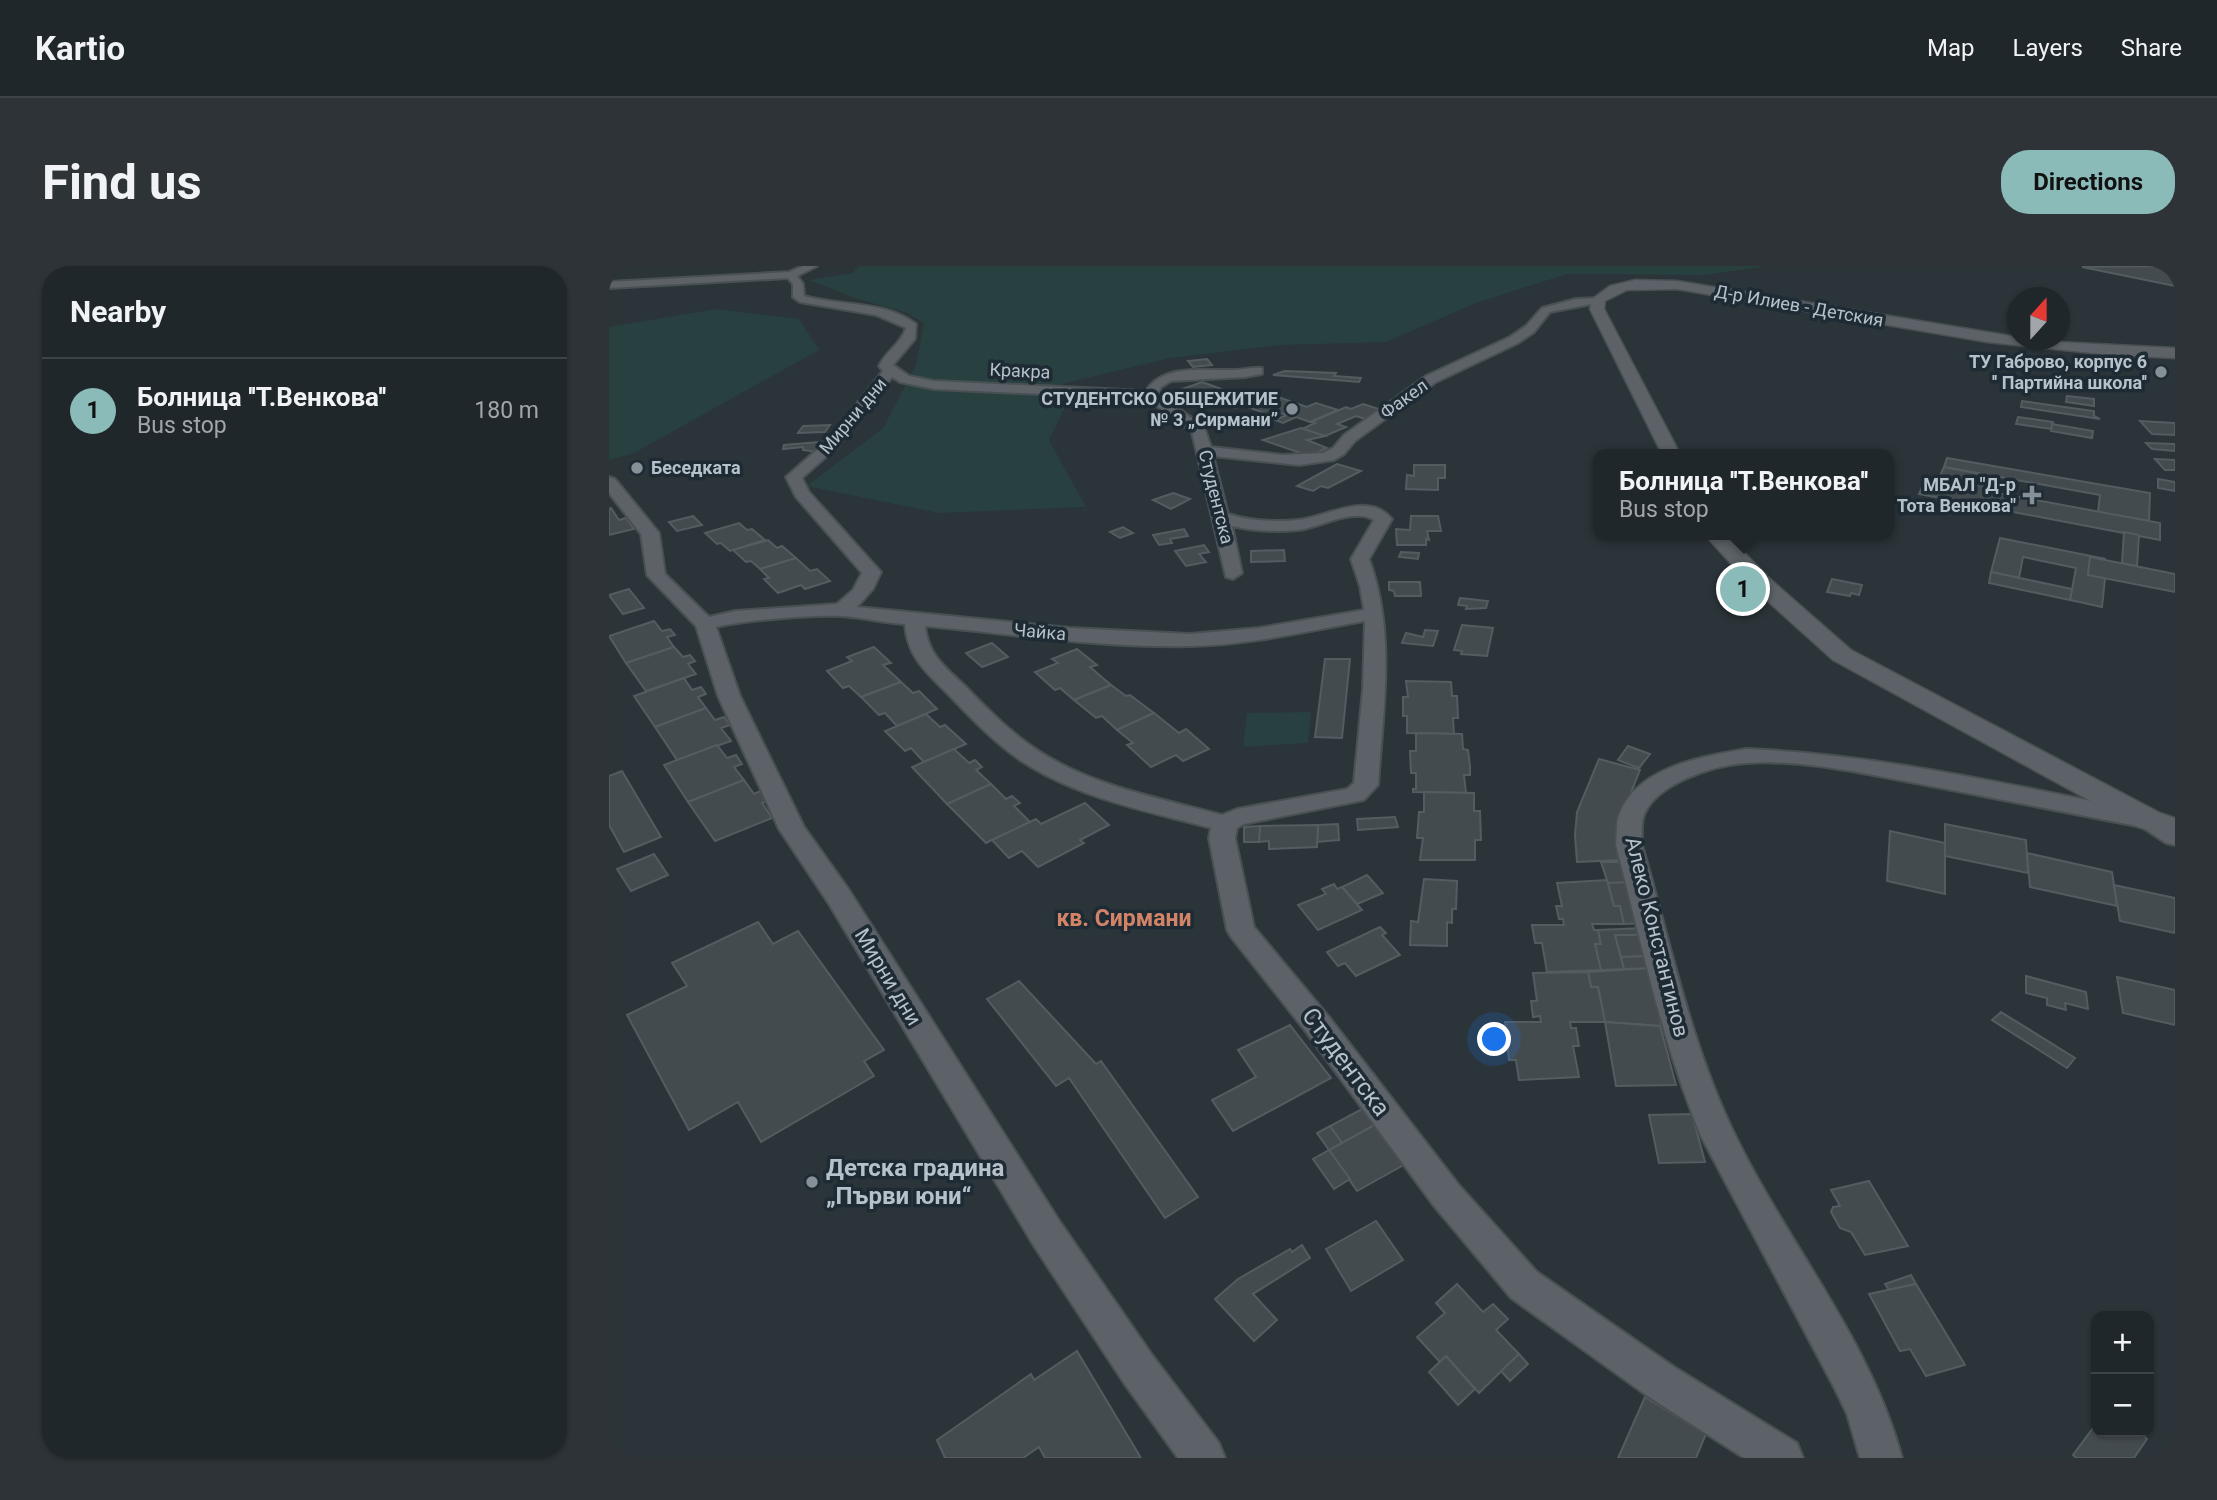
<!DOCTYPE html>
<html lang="en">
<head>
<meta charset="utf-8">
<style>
  :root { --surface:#20272b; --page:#2d3337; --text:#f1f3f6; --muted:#a2a5a9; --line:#3d4447; --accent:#8bbbb9 }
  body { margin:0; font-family:Roboto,sans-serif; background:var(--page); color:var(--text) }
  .controls { position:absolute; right:21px; bottom:21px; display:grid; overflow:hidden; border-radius:14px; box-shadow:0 2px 5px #0004 }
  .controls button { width:63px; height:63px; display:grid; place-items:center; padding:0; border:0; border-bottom:2px solid var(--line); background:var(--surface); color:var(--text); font:35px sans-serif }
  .compass { position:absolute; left:1398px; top:21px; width:63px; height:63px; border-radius:50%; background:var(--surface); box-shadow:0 2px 5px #0004; rotate:21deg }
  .you { position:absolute; left:886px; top:774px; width:24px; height:24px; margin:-18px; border:5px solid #fff; border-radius:50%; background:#1a73e8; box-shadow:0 0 0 10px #1a73e833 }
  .badge { display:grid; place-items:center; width:46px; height:46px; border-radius:50%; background:var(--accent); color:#111; font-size:23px; font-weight:700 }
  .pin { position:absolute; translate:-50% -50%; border:4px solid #fff; box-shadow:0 2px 7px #0006 }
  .popup { position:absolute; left:984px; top:183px; width:301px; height:91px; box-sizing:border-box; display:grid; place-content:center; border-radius:14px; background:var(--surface); filter:drop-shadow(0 2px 5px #0005); font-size:23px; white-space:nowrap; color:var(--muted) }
  .popup b { font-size:26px; color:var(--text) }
  .popup::after { content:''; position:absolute; left:50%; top:100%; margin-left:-14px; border:14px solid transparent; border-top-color:var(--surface) }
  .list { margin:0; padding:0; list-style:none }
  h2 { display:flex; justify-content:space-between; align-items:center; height:91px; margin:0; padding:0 28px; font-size:30px }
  h2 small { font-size:23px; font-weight:400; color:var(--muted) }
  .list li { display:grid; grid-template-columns:46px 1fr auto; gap:21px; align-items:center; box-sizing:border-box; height:105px; padding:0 28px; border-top:2px solid var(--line) }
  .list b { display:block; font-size:26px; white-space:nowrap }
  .list p { margin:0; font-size:23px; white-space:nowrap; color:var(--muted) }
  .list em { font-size:23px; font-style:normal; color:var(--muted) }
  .map { position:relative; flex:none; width:1566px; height:1192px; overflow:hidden; border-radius:28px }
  header { display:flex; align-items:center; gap:42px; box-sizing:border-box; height:98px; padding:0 35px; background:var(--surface); border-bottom:2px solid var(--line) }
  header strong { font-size:33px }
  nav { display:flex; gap:38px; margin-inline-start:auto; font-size:24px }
  .intro { display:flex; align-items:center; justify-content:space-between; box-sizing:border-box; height:168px; padding:0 42px }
  h1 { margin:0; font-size:49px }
  .button { padding:18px 32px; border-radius:28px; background:var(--accent); color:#111; font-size:24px; font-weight:700 }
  main { display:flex; gap:42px; padding:0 42px }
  aside { flex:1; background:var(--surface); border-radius:28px; box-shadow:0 2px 5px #0004 }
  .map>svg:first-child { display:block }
  .green { fill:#28403f }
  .building { fill:#444b4f; stroke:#535c61; stroke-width:2 }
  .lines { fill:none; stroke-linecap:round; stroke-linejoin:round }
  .minor-casing { stroke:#495054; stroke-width:4 }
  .tertiary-casing { stroke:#495054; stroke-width:3 }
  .minor { fill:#5c6267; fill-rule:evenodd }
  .tertiary { fill:#5c6267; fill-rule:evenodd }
  .poi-dot { fill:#859097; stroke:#1e2b34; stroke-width:2.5 }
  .labels { text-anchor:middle; stroke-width:7; stroke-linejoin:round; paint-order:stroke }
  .far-street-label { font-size:18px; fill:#b6c1ca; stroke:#1e2b34 }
  .far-poi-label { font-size:18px; font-weight:bold; fill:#b6c1ca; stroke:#1e2b34; text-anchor:end }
  .street-label { font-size:21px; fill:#b6c1ca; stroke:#1e2b34 }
  .neighbourhood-label { font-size:23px; font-weight:bold; fill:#d38467; stroke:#1e2b34 }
  .near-street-label { font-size:24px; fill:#b6c1ca; stroke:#1e2b34 }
  .near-poi-label { font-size:24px; font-weight:bold; fill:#b6c1ca; stroke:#1e2b34; text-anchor:start }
</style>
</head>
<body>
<header>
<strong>Kartio</strong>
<nav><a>Map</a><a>Layers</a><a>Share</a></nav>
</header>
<div class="intro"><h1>Find us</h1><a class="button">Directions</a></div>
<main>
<aside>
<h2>Nearby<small></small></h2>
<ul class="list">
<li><span class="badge">1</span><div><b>Болница ''Т.Венкова''</b><p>Bus stop</p></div><em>180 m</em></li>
</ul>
</aside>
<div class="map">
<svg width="1566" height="1192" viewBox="0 0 1566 1192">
  <rect width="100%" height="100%" fill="#2b3439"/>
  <!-- green -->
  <g class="green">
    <polygon points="249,0 1158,0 1095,9 958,8 867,37 777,76 671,79 561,92 453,118 463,127 440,174 477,241 330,247 198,220 274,162 307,99 315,57 298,47 246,32 200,14 244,7"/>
    <polygon points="107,43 190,53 210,84 25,187 0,194 0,61"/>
    <polygon points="702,446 699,477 634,481 638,447"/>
  </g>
  <!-- building -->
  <g class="building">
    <polygon points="1551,0 1566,3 1566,20 1473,1"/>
    <polygon points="598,93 603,99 584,101 579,95"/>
    <polygon points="676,105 727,107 725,110 752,112 750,116 664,109"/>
    <polygon points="593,116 626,128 635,125 656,131 626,142 595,133 585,135 562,127"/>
    <polygon points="663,129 698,141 707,137 729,144 701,156 687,151 674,157 666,154 678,149 668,146 658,148 633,139"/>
    <polygon points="1458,130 1485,133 1485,140 1457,136"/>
    <polygon points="1413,135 1485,145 1485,150 1491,153 1412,141"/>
    <polygon points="754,138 776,145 756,153 747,150 728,158 737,161 716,170 693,163 706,157 702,156 737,141 742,143"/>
    <polygon points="1409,151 1444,156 1442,163 1407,158"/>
    <polygon points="1531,155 1566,157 1566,169 1543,168"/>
    <polygon points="1443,158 1484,165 1483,172 1442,165"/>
    <polygon points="221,159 216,166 189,167 194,160"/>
    <polygon points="692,162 716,170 698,174 718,182 700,190 654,174"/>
    <polygon points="222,175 208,186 194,184 194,181 174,183 175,179"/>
    <polygon points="1537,177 1566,178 1566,185 1543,183"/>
    <polygon points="1338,192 1541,227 1540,255 1489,246 1491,229 1335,201"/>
    <polygon points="1546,193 1566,194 1566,204 1556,204"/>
    <polygon points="728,198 752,205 719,222 712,220 704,225 688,220"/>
    <polygon points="805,199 836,199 836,212 829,212 829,224 797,223 798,209 805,210"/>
    <polygon points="1335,201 1382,210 1379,221 1330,212"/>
    <polygon points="1332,213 1379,221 1378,225 1551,257 1551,274 1310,228 1316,214 1330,217"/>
    <polygon points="1549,213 1566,216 1566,225 1549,222"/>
    <polygon points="564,227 581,233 562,243 544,234"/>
    <polygon points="2,242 10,254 17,252 25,263 0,269 0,243"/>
    <polygon points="84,250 93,259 68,265 60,256"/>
    <polygon points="802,250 829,250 832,265 818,265 820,274 817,273 817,279 788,279 787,263 801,264"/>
    <polygon points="130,257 138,264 143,263 156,274 121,285 112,277 108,278 96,267"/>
    <polygon points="514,261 524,267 511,272 501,266"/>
    <polygon points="575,263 579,270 561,273 563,277 550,279 544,269"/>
    <polygon points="1515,266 1530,269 1528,300 1513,297"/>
    <polygon points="1391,272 1497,293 1481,291 1479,309 1496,312 1493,341 1461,334 1467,302 1414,291 1410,312 1382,306"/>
    <polygon points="159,274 168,282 173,280 187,292 151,303 142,295 137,296 124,284"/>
    <polygon points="595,279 600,286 590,288 597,296 577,300 566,285"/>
    <polygon points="675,284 676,295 642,296 642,285"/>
    <polygon points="792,286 810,287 809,293 790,291"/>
    <polygon points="1481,291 1566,308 1566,326 1479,309"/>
    <polygon points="187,292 201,305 208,303 221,315 196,323 192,319 169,327 155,313 160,312 151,303"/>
    <polygon points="1382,306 1463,323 1461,334 1380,317"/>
    <polygon points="1223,313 1253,319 1250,329 1242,327 1241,330 1218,326"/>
    <polygon points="780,316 811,316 812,330 786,330 785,325 780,324"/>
    <polygon points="20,323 35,342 14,348 0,329"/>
    <polygon points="851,332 879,335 877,342 857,343 858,340 849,339"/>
    <polygon points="45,355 53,365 61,363 66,369 58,371 65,381 17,397 0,370"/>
    <polygon points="853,359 884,362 878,390 852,388 853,385 845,384"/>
    <polygon points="816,364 829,365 824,380 793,377 797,367 814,371"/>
    <polygon points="383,377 399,391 373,401 357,387"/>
    <polygon points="65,381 74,391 81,389 86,395 79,398 87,408 37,425 17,397"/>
    <polygon points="265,381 282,397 274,399 292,416 252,431 240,420 234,422 218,405 243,395 238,391"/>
    <polygon points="468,383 488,399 481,401 502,419 465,434 451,422 446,424 426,406 449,397 443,393"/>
    <polygon points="716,393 741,393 733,472 706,471"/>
    <polygon points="75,412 83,424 92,421 97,428 89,431 97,442 46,461 25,430"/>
    <polygon points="797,415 842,416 843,430 848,430 849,452 844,452 845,468 798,467 798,450 794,450 794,431 799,431"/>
    <polygon points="292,416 304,427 310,425 328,443 288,460 276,447 270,449 252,431"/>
    <polygon points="502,419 517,430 521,429 545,447 508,464 493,450 487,452 465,434"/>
    <polygon points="97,442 106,454 115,451 121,459 112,462 122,475 68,494 46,461"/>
    <polygon points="545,447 570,467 577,463 600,483 574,495 567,489 542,501 518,479 524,477 508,464"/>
    <polygon points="317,448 331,461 336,459 357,478 315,496 302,482 296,485 276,465"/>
    <polygon points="807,467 853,468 854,483 859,484 861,500 861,509 855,509 857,527 804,526 804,523 807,523 807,507 802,507 801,485 807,485"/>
    <polygon points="108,479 118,492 127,489 133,498 125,501 135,514 79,536 55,499"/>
    <polygon points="1019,480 1041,488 1030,502 1009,494"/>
    <polygon points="345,483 360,497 366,494 373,501 367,504 382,518 338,538 303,501"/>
    <polygon points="990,493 1031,504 1011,554 1012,594 968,596 966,569 968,546"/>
    <polygon points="13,505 52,571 15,586 0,559 0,510"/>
    <polygon points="135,514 145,528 154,524 161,534 153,537 163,552 106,575 79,536"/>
    <polygon points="382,518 397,533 403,530 411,537 405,540 421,556 377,577 338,538"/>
    <polygon points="815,526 865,527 865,545 871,545 872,574 866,574 866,594 811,594 814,572 808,572 810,546 815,546"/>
    <polygon points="476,537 500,559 471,574 475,577 429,601 413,585 400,592 383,574 427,553 432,558"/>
    <polygon points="786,551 789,561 749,564 748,553"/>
    <polygon points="729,558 730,574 708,576 709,559"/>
    <polygon points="1336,558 1417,574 1419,607 1336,590"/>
    <polygon points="709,559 708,581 660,583 660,575 650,576 651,560"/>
    <polygon points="651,560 650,576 635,576 635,561"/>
    <polygon points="1281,565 1336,577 1336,628 1278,615"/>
    <polygon points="1418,587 1503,606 1508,640 1421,621"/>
    <polygon points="45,588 59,609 22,625 8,603"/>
    <polygon points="992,596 1023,596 1029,616 999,617"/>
    <polygon points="758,609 774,627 748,638 733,621"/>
    <polygon points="815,613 848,615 847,643 843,643 843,657 838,656 838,680 801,679 802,655 809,656"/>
    <polygon points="998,614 1005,640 1011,640 1015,658 983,658 985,664 989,664 992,678 986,678 992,704 938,706 933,677 926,677 923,659 955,659 954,653 950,653 947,640 953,640 948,617"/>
    <polygon points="1029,616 1040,657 1015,658 1011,640 1005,640 999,617"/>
    <polygon points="725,618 728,623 733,621 753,644 709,664 689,639 717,628 713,623"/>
    <polygon points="1505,619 1566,632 1566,667 1511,655"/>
    <polygon points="149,656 164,678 189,665 275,784 255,795 265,810 152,876 129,836 80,864 18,749 78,720 63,697"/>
    <polygon points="771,661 777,667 773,669 791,689 747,710 736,697 729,700 718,686"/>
    <polygon points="1035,662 1037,669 1006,669 1015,703 992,704 986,678 992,678 989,664"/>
    <polygon points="1006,669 1037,669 1043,690 1012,691"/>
    <polygon points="1043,690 1047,702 1015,703 1012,691"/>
    <polygon points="1042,702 1052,740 1051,760 996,756 989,721 982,721 979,706"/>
    <polygon points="979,706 982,721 989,721 996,756 961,756 962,762 967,762 970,780 964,780 970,811 910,814 907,794 900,794 896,756 932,756 931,750 924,751 922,735 928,735 924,707"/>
    <polygon points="1417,710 1477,726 1479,743 1456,737 1457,744 1438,739 1438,732 1417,727"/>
    <polygon points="1508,711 1566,724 1566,759 1514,747"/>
    <polygon points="410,715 487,798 492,795 589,931 556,952 460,812 447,820 378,733"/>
    <polygon points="1392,746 1466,792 1458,802 1383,754"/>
    <polygon points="996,756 1051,760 1067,819 1007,820"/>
    <polygon points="681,759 722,812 624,865 603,834 647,811 629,784"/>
    <polygon points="753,843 765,859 733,877 721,860"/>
    <polygon points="1083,848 1096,896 1050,897 1040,849"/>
    <polygon points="771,856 800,896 748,925 720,884"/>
    <polygon points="721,860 733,877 720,884 708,867"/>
    <polygon points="720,884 741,913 725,923 704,893"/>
    <polygon points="1260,915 1299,980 1256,989 1242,966 1231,962 1222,946 1224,941 1231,940 1222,924"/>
    <polygon points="767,955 794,994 742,1025 717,983"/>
    <polygon points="693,979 701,992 644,1028 668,1054 645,1075 606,1033 629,1013 681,983 683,986"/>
    <polygon points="1302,1009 1307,1018 1280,1024 1276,1018"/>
    <polygon points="848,1018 874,1046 884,1038 899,1053 887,1064 910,1088 870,1127 837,1090 831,1096 808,1071 836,1047 827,1037"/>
    <polygon points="1307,1018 1356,1099 1317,1110 1301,1083 1291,1085 1260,1028"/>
    <polygon points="468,1085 532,1192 436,1192 430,1181 414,1192 336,1192 328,1174 422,1108 425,1114"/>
    <polygon points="910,1088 919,1098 901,1115 892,1105"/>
    <polygon points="837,1090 866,1123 849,1139 820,1106"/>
    <polygon points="1036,1131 1097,1168 1087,1192 1009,1192"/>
    <polygon points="1487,1158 1487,1166 1530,1166 1538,1173 1525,1192 1467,1192 1464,1189"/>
  </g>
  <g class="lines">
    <defs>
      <g id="minor">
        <path d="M194,0h14l-20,10 6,8 1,12 4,1c36,9 77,4 108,27l-1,15 -22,26 16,11 25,5 212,10c17,-28 60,-20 88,-21 9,0 19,-3 28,-2v6l-17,3 -74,4 -10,6 -3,7 46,33 7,20 72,8 40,-2 10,-5 11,-13 82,-59 84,-39 16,-11 16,-18 34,-9 26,-1v4l-52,10 -16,20 -16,11 -82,39 -81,59 -11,13 -10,6 -35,5 -86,-9 15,58c22,7 47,8 70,6 29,-3 70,-30 94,-1l-23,40c27,73 14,150 9,226l-14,15 -120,24 -7,4 -2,10 19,89 75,90 129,167 79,88 137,95 123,76 6,15h-59l-98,-63 -135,-97 -77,-92 -127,-173 -76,-96 -4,-7 -18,-92 2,-10c-64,-17 -134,-30 -191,-68 -27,-19 -49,-42 -71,-65 -22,-22 -42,-38 -44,-71 -21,-1 -45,-7 -64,-8 -34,-1 -92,4 -125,11l24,69 64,131 45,63 211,332 92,133 67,88 6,15h-47l-54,-75 -90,-137 -205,-342 -50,-75 -61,-133 -22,-70 -49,-51 -6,-41 -32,-41v-16l6,2 44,54 6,41 44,43 26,-6 102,-7 16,-14 9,-17 -66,-76 -10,-20 42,-37 55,-69 -4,-5c7,-15 22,-22 27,-38l-30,-13 -76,-13 -7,-5v-13l-5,-6 -179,10v-6l180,-10zM283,111l8,5 34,7 213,10 45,33 34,145 7,2 9,-6 -10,-47c22,5 44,6 66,4 22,-2 55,-23 76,-10l-23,39 9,27 4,24 -105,18 -69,6 -120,-6 -213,-21 16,-18 8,-17 -72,-80 -7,-14 36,-32zM756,355l-2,68 -9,94 -7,6 -110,20 -15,6c-63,-17 -131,-29 -185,-65 -27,-18 -50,-41 -72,-64 -20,-19 -37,-31 -40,-60 89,8 177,22 266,20 59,-1 116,-15 174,-25z"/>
        <path d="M1137,483c136,5 270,38 403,63l26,13v20l-9,-2 -24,-16c-74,-14 -147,-29 -221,-43 -56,-10 -117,-25 -175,-21 -32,2 -93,21 -103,55 -2,9 -1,19 -1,27 28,96 48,197 92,288 53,110 136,206 168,325h-42l-13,-44 -13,-27 -132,-249c-40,-94 -60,-194 -86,-293 1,-9 0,-19 2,-27 16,-51 83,-61 128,-69z"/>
      </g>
      <g id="tertiary">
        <polygon points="1026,14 1068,15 1408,71 1408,74 1566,82 1566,92 1503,89 1378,76 1068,23 1018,24 996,35 995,43 1071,188 1053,188 981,43 982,34 1001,20"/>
        <polygon points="1096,269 1118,269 1160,312 1242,384 1551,547 1566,552 1566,572 1529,561 1224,394 1144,322"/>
      </g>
    </defs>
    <!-- minor casing -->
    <use href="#minor" class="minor-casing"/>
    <!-- tertiary casing -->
    <use href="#tertiary" class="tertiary-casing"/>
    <!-- minor -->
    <use href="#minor" class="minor"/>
    <!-- tertiary -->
    <use href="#tertiary" class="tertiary"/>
  </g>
  <!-- markers -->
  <g class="poi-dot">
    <circle cx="1552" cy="106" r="7"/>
    <circle cx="683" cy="143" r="7"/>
    <circle cx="28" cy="202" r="7"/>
    <path d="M1419.5 218.5h7v7h7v7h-7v7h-7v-7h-7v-7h7z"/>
    <circle cx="203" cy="916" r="7"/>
  </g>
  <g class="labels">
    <!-- far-street labels -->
    <g class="far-street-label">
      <text transform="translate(1190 40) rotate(10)" y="6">Д-р Илиев - Детския</text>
      <text transform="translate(411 105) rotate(3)" y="6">Кракра</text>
      <text transform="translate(795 133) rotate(-36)" y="6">Факел</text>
      <text transform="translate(244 150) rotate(-50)" y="6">Мирни дни</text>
      <text transform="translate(607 231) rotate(76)" y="6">Студентска</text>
      <text transform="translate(431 366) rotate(5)" y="6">Чайка</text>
    </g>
    <!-- far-poi labels -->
    <g class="far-poi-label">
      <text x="1538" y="102">ТУ Габрово, корпус 6<tspan x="1538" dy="21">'' Партийна школа''</tspan></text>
      <text x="669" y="139">СТУДЕНТСКО ОБЩЕЖИТИЕ<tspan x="669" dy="21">№ 3 „Сирмани”</tspan></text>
      <text x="42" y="208" text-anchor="start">Беседката</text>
      <text x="1407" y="225">МБАЛ "Д-р<tspan x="1407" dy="21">Тота Венкова"</tspan></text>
    </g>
    <!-- street labels -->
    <g class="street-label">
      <text transform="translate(1048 671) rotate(76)" y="7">Алеко Константинов</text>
      <text transform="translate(279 711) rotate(59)" y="7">Мирни дни</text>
    </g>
    <!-- neighbourhood labels -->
    <g class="neighbourhood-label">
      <text x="515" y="660">кв. Сирмани</text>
    </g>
    <!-- near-street labels -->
    <g class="near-street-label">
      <text transform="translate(737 796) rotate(53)" y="8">Студентска</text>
    </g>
    <!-- near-poi labels -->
    <g class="near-poi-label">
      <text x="217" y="910">Детска градина<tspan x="217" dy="28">„Първи юни“</tspan></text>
    </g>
  </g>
</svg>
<div class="controls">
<button>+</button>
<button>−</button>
</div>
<svg class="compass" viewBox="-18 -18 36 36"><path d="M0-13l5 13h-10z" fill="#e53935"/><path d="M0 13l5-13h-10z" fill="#a2a5a9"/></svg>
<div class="you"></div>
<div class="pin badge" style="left:1134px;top:323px">1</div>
<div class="popup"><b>Болница ''Т.Венкова''</b>Bus stop</div>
</div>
</main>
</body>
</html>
